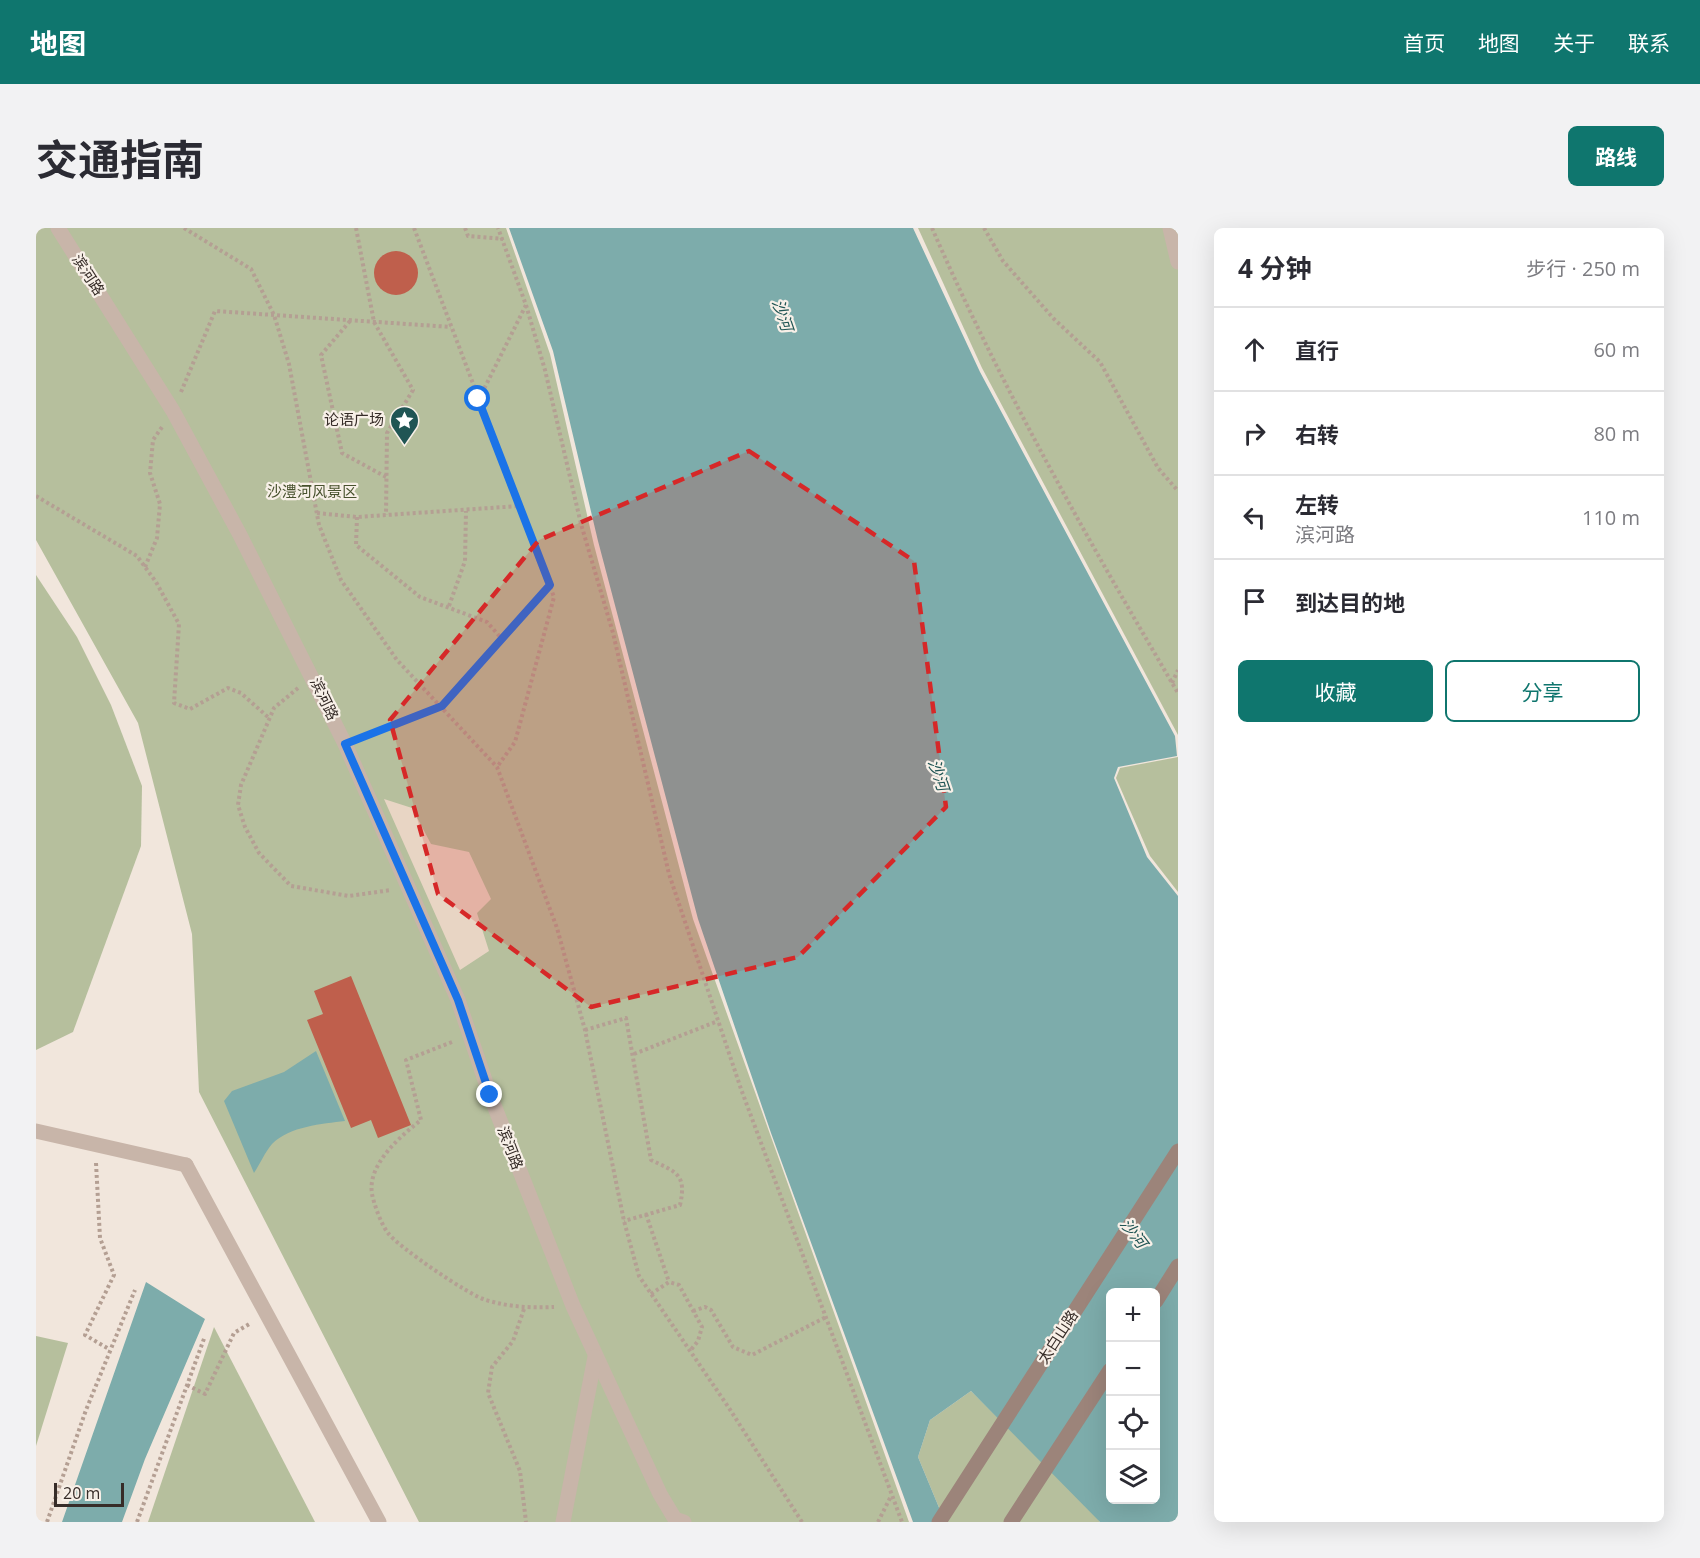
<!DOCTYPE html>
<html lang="zh">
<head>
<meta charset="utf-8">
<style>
  :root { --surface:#fff; --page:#f2f2f3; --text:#2b2b33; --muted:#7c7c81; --line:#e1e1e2; --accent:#0f766e }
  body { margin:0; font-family:"Open Sans","Noto Sans SC",sans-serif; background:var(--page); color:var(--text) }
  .controls { position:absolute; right:18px; bottom:18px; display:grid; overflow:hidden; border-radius:9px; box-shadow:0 6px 24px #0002 }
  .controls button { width:54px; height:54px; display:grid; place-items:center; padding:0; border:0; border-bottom:2px solid var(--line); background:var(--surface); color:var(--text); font:30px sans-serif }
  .scale { position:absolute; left:18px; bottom:15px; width:70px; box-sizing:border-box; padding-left:6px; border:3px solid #362c28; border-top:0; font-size:16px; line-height:21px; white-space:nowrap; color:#362c28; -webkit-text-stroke:4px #f8f0e8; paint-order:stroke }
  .stop { position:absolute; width:18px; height:18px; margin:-14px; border:4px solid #1a73e8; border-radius:50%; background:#fff }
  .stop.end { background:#1a73e8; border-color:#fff; box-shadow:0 2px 6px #0008 }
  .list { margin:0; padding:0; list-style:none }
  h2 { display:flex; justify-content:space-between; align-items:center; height:78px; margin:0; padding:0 24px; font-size:26px }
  h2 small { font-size:20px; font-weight:400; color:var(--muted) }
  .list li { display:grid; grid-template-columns:39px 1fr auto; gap:18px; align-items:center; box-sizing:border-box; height:84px; padding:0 24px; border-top:2px solid var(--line) }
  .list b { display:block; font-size:22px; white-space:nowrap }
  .list p { margin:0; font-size:20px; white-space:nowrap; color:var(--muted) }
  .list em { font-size:20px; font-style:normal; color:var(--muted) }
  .actions { display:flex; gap:12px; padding:18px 24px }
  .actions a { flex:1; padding:14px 0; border:2px solid var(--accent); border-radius:9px; text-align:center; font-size:21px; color:var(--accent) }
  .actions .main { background:var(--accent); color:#fff }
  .icon { flex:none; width:33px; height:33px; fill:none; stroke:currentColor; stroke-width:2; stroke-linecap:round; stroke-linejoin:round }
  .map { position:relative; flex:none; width:1142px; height:1294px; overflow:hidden; border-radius:9px }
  header { display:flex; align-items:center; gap:36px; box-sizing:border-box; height:84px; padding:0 30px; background:var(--accent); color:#fff }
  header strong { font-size:28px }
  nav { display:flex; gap:33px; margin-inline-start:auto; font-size:21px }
  .intro { display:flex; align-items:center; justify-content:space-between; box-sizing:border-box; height:144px; padding:0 36px }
  h1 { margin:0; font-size:42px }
  .button { padding:15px 27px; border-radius:9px; background:var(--accent); color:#fff; font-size:21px; font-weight:700 }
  main { display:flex; gap:36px; padding:0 36px }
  aside { flex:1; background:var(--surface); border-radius:9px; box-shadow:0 6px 24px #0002 }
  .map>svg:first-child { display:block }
  .green { fill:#b6bf9d }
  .plaza { fill:#e8d5c4 }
  .water { fill:#7dacab; fill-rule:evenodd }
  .building { fill:#bf5f4c }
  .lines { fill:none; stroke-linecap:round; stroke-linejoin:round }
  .path { stroke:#b49f93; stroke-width:4; stroke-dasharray:3 3; stroke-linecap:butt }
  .minor { stroke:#c8b5a9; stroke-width:15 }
  .tertiary { stroke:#c8b5a9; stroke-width:15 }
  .secondary { stroke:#9c847a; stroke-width:15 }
  .route { stroke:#1a73e8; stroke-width:8 }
  .marked { fill:#d62828; fill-opacity:0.2; stroke:#d62828; stroke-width:4.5; stroke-dasharray:12 8; stroke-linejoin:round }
  .labels { text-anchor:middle; stroke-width:4.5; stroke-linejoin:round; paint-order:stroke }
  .street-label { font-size:15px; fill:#362c28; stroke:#f8f0e8 }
  .poi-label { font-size:15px; fill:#362c28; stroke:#f8f0e8; text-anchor:end }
  .park-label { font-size:15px; fill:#48522e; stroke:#f8f0e8 }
  .water-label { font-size:16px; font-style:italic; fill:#205554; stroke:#f8f0e8 }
</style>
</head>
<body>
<header>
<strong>地图</strong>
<nav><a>首页</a><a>地图</a><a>关于</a><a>联系</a></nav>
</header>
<div class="intro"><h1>交通指南</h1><a class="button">路线</a></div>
<main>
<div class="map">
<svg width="1142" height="1294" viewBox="0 0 1142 1294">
  <rect width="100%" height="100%" fill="#f1e6dc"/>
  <!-- green -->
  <g class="green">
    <polygon points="0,0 470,0 514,126 558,317 657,691 873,1294 383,1294 163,864 156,706 102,495 0,312"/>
    <polygon points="882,0 1142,0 1142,507 946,140"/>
    <polygon points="0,347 41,409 75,477 106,558 105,618 37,804 0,822"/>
    <polygon points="1142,529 1142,664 1114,628 1080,550 1084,540"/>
    <polygon points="178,1099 279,1294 112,1294"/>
    <polygon points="0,1108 32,1115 0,1218"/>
    <polygon points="935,1163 1057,1284 1064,1294 909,1294 882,1229 894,1192"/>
  </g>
  <!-- plaza -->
  <polygon class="plaza" points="348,571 376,580 395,616 433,624 455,671 441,685 453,723 424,742"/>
  <!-- water -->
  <g class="water">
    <path d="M473,0h404l67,144 195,364 2,20 -59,11 -4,11 33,79 31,39v626h-78l-129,-131 -41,29 -12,37 27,65h-32l-142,-389 -73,-214 -100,-378 -45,-190zM1074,1064h46v208h-46z"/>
    <path d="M280,823l29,70c-23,3 -55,5 -73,23 -7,8 -12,20 -18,29l-30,-72 8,-10 52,-19z"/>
    <polygon points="110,1054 169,1091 109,1231 86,1294 26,1294"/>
  </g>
  <!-- building -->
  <g class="building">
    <circle cx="360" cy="45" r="22"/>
    <polygon points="315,748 375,897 342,910 335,892 315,900 271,792 287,786 278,763"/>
  </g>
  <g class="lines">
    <!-- path -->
    <g class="path">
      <polyline points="148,0 215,41 238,87 253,136 283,297 305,352 361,432 461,539 521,700 549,802 588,993 603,1048 693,1180 766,1294"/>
      <polyline points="320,0 338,94 377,162 351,205 350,287"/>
      <polyline points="378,0 518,369 479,514 461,539"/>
      <polyline points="429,0 432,8 467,11"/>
      <path d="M896,0c70,161 157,314 246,465"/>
      <polyline points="948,0 967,33 1018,91 1064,134 1122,240 1142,263"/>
      <polyline points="490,77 509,142 545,296 577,405 633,646 705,861 866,1294"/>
      <polyline points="314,93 285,127 306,225 350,249"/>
      <polyline points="145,164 179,83 415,99"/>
      <polyline points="443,171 490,77 462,0"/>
      <polyline points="0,268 101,328 120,354 143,396 138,475 154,481 192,460 205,465 233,490"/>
      <polyline points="281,285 321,289 483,278"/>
      <polyline points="321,289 320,317 384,369 451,394 465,410"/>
      <polyline points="109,339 121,310 124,276 114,245 117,212 126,199"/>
      <polyline points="413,378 429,333 430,283"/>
      <polyline points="1136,455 1142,442"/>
      <polyline points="262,460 238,480 205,557 202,577 209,599 223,625 255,658 313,668 355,662"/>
      <polyline points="327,509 406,478 514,357"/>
      <path d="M549,802l41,-12 25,142c25,12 36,14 29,45l-56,16"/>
      <path d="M416,814l-46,18 15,60c-20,16 -54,44 -49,74 2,10 9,30 16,39 9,13 82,63 98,67 23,7 44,8 68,7"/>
      <polyline points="598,826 682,793"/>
      <polyline points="60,935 64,1010 78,1047 49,1107 73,1121"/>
      <polyline points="610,986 633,1054"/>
      <polyline points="615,1066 633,1054 643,1057 666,1099 662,1113 654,1123"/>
      <polyline points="488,1081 477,1113 456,1139 452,1165 484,1243 490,1294"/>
      <polyline points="657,1083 669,1079 675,1082 697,1119 716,1127 790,1089"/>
      <polyline points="151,1157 169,1166 198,1105 215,1095"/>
      <polyline points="11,1294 50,1182 99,1062"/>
      <polyline points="101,1294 169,1108"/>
      <polyline points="842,1294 855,1268"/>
    </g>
    <!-- minor -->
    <g class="minor">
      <polyline points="22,0 137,183 204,307 309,516 422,772 454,867 537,1078 624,1266 639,1291 648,1294"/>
      <polyline points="1134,0 1142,34"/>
      <polyline points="0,903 150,937"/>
    </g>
    <!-- tertiary -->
    <g class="tertiary">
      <polyline points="150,937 343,1294"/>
      <polyline points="527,1294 559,1129"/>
    </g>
    <!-- secondary -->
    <g class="secondary">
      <polyline points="1120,1073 1142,1038"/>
      <polyline points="903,1294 1142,923"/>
      <polyline points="975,1294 1074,1142"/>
    </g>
  </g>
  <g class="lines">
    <!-- route -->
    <polyline class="route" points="442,171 514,357 406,478 309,516 422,772 454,867"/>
  </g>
  <!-- marked area -->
  <path class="marked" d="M713,223l165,110 32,246 -148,150 -207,50 -153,-113 -48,-174 149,-180z"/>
  <!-- icons -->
  <defs>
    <symbol id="sight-pin" viewBox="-11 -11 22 30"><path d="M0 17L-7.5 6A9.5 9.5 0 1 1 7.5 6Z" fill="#205554" stroke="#f8f0e8"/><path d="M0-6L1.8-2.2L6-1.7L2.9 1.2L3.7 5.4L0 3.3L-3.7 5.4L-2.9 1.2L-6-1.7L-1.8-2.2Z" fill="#fff"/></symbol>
  </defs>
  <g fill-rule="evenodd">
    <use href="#sight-pin" x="352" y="176" width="33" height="45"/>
  </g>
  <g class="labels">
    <!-- street labels -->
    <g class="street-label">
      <text transform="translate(52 47) rotate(57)" y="5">滨河路</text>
      <text transform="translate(288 471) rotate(64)" y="5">滨河路</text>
      <text transform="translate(474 920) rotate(69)" y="5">滨河路</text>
      <text transform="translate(1022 1109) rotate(-57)" y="5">太白山路</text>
    </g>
    <!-- poi labels -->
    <g class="poi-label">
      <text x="348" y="197">论语广场</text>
    </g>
    <!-- park labels -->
    <g class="park-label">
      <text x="276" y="269">沙澧河风景区</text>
    </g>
    <!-- water labels -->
    <g class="water-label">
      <text transform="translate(747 87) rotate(71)" y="6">沙河</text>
      <text transform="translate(903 547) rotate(71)" y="6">沙河</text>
      <text transform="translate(1098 1005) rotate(53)" y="6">沙河</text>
    </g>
  </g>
</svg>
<div class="controls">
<button>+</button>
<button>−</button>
<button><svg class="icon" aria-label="locate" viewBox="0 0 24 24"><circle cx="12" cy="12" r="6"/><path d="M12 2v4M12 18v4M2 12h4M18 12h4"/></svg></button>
<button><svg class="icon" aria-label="layers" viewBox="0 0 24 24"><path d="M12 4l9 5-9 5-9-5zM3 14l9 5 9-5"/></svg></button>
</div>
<div class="scale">20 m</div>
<div class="stop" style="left:442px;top:171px"></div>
<div class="stop end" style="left:454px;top:867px"></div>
</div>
<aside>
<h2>4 分钟<small>步行 · 250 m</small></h2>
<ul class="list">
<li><svg class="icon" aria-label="ahead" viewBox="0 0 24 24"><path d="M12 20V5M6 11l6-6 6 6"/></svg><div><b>直行</b></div><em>60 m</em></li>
<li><svg class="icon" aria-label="right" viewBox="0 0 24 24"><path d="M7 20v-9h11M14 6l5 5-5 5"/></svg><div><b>右转</b></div><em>80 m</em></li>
<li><svg class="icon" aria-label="left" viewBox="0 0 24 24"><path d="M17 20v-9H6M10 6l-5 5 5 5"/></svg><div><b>左转</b><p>滨河路</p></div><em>110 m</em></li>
<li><svg class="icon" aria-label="arrive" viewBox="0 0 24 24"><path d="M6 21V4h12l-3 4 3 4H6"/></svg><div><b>到达目的地</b></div></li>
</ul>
<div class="actions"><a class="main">收藏</a><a>分享</a></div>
</aside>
</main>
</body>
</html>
